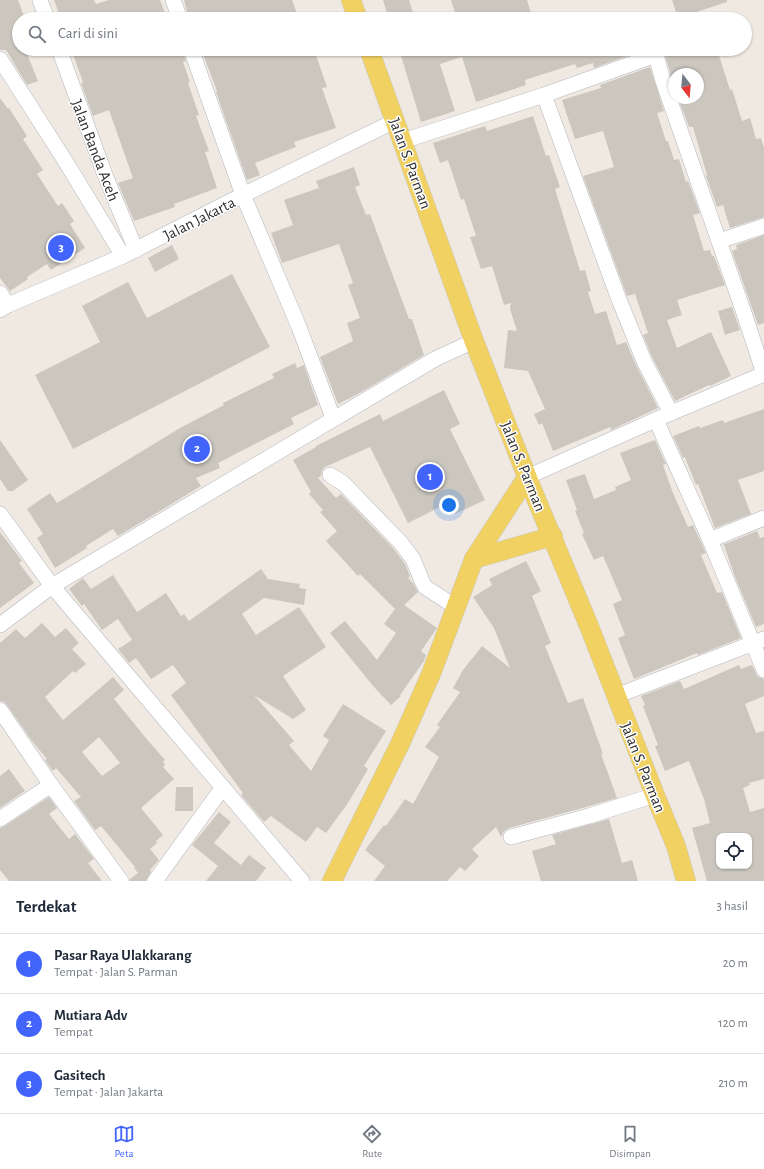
<!DOCTYPE html>
<html lang="id">
<head>
<meta charset="utf-8">
<style>
  :root { --surface:#fff; --page:#f2f2f3; --text:#1f2937; --muted:#747a83; --line:#e0e1e3; --accent:#4264fb }
  body { margin:0; font-family:"Alegreya Sans",sans-serif; background:var(--page); color:var(--text) }
  .controls { position:absolute; right:12px; bottom:12px; display:grid; overflow:hidden; border-radius:8px; box-shadow:0 1px 3px #0004 }
  .controls button { width:36px; height:36px; display:grid; place-items:center; padding:0; border:0; border-bottom:1px solid var(--line); background:var(--surface); color:var(--text); font:20px sans-serif }
  .compass { position:absolute; left:668px; top:68px; width:36px; height:36px; border-radius:50%; background:var(--surface); box-shadow:0 1px 3px #0004; rotate:164deg }
  .you { position:absolute; left:449px; top:505px; width:14px; height:14px; margin:-10px; border:3px solid #fff; border-radius:50%; background:#1a73e8; box-shadow:0 0 0 6px #1a73e833 }
  .badge { display:grid; place-items:center; width:26px; height:26px; border-radius:50%; background:var(--accent); color:#fff; font-size:13px; font-weight:700 }
  .pin { position:absolute; translate:-50% -50%; border:2px solid #fff; box-shadow:0 1px 4px #0006 }
  .list { margin:0; padding:0; list-style:none }
  h2 { display:flex; justify-content:space-between; align-items:center; height:52px; margin:0; padding:0 16px; font-size:17px }
  h2 small { font-size:13px; font-weight:400; color:var(--muted) }
  .list li { display:grid; grid-template-columns:26px 1fr auto; gap:12px; align-items:center; box-sizing:border-box; height:60px; padding:0 16px; border-top:1px solid var(--line) }
  .list b { display:block; font-size:15px; white-space:nowrap }
  .list p { margin:0; font-size:13px; white-space:nowrap; color:var(--muted) }
  .list em { font-size:13px; font-style:normal; color:var(--muted) }
  .icon { flex:none; width:22px; height:22px; fill:none; stroke:currentColor; stroke-width:2; stroke-linecap:round; stroke-linejoin:round }
  .map { position:relative; flex:none; width:764px; height:881px; overflow:hidden }
  .search { position:absolute; background:var(--surface); box-shadow:0 1px 3px #0004; left:12px; right:12px; top:12px; height:44px; display:flex; align-items:center; gap:10px; box-sizing:border-box; padding:0 14px; border-radius:22px; color:var(--muted); font-size:15px }
  .sheet { height:232px; background:var(--surface) }
  nav { display:flex; justify-content:space-around; align-items:center; box-sizing:border-box; height:56px; border-top:1px solid var(--line); background:var(--surface); font-size:11px; color:var(--muted) }
  nav a { display:grid; justify-items:center; gap:2px }
  nav .on { color:var(--accent) }
  .map>svg:first-child { display:block }
  .building { fill:#cbc7bf; fill-rule:evenodd }
  .lines { fill:none; stroke-linecap:round; stroke-linejoin:round }
  .minor-casing { stroke:#b4b7c1; stroke-width:16 }
  .major-casing { stroke:#c9c9c9; stroke-width:20 }
  .minor { stroke:#fff; stroke-width:15 }
  .major { stroke:#f2d163; stroke-width:19 }
  .labels { text-anchor:middle; stroke-width:3; stroke-linejoin:round; paint-order:stroke }
  .street-label { font-size:16px; fill:#2e2e2e; stroke:#fff }
</style>
</head>
<body>
<div class="map">
<svg width="764" height="881" viewBox="0 0 764 881">
  <rect width="100%" height="100%" fill="#efe9e1"/>
  <!-- building -->
  <g class="building">
    <polygon points="0,0 18,0 25,19 19,19 19,49 25,49 38,81 27,85 6,50 0,50"/>
    <polygon points="54,0 94,0 96,4 109,0 160,0 166,16 169,15 170,19 61,19"/>
    <polygon points="184,0 292,0 299,19 189,19"/>
    <polygon points="383,0 409,0 415,19 389,19"/>
    <polygon points="451,0 527,0 533,19 457,19"/>
    <polygon points="672,0 727,0 727,2 678,18"/>
    <polygon points="71,49 182,49 186,61 183,62 190,82 188,83 199,115 196,116 209,151 205,152 217,188 174,204 175,207 134,221 118,183 133,178 109,110 93,116 81,83 83,82"/>
    <polygon points="201,49 311,49 313,56 316,55 327,87 322,88 336,128 294,142 296,147 255,163 260,175 247,180 216,92 217,91"/>
    <polygon points="399,49 646,49 594,68 593,63 577,68 575,64 525,80 526,85 476,102 462,57 440,64 455,111 421,122"/>
    <polygon points="663,49 672,49 673,54 689,49 717,49 730,90 732,89 742,121 750,118 756,139 761,138 764,148 764,217 730,228 723,205 717,207 706,176 707,175 693,127 689,127 678,98 698,98 698,74 674,74 674,85"/>
    <polygon points="650,67 664,111 657,113 666,141 668,141 674,160 679,159 686,182 688,181 700,213 693,215 704,251 710,250 712,256 714,256 725,285 677,300 682,315 667,320 677,348 711,332 731,376 710,386 709,385 675,401 652,357 643,335 648,333 635,294 627,296 583,176 614,167 603,131 575,139 562,100 601,88 600,85"/>
    <polygon points="0,98 8,109 9,108 27,136 23,139 43,170 37,174 58,206 62,203 74,221 70,224 85,248 51,270 47,264 27,277 28,279 10,291 0,278"/>
    <polygon points="533,116 546,156 549,155 560,187 555,189 580,271 585,270 591,291 588,292 595,314 606,311 617,345 626,342 636,365 658,408 611,430 610,427 553,451 542,423 539,425 534,414 545,409 528,371 504,368 508,330 517,331 510,309 511,303 504,305 492,266 481,269 470,237 476,236 464,199 461,200 448,160 440,163 433,143 485,126 487,131"/>
    <polygon points="354,167 360,185 355,187 366,215 370,214 409,319 412,319 424,355 358,394 338,404 320,357 353,341 347,323 360,318 348,285 353,283 339,244 282,263 271,233 293,225 284,200 319,188 316,181"/>
    <polygon points="764,235 764,323 758,325 732,251 737,249 736,245"/>
    <polygon points="172,245 179,259 155,272 148,258"/>
    <polygon points="232,274 270,347 73,449 35,375 100,342 82,306 128,282 147,318"/>
    <polygon points="732,307 740,330 725,335 718,311"/>
    <polygon points="295,363 297,368 304,365 318,405 291,418 294,424 218,463 220,468 196,478 201,486 155,514 118,536 113,529 86,546 87,548 55,568 37,538 43,534 27,509 50,493 57,503 180,428 224,405 223,403 274,378 272,374"/>
    <polygon points="444,390 460,424 450,429 485,500 455,514 450,502 408,523 370,447 325,467 322,470 321,476 318,478 336,498 341,494 394,549 405,564 410,576 408,578 413,583 418,592 404,605 437,628 421,651 426,655 424,661 400,695 401,696 391,705 374,687 330,633 345,621 377,660 396,633 384,624 395,609 360,574 358,576 326,541 337,531 320,512 323,510 309,494 311,492 293,460 316,447 316,446 380,414 383,421"/>
    <polygon points="764,409 764,471 738,480 751,514 715,528 698,484 696,485 685,457 683,458 673,436 699,426 700,428 723,420 724,423"/>
    <polygon points="0,440 28,480 13,491 8,491 0,479"/>
    <polygon points="655,440 666,464 663,465 673,493 688,527 693,525 706,553 701,555 717,593 722,592 741,638 698,655 697,653 634,679 618,638 625,635 613,604 622,600 603,556 594,560 582,534 584,533 575,511 577,510 566,480 585,474 594,499 616,490 615,487 631,480 620,453"/>
    <polygon points="757,531 760,538 764,537 764,624 756,627 735,577 724,545 722,545"/>
    <polygon points="0,532 22,561 19,563 34,583 0,608"/>
    <polygon points="526,561 541,591 532,596 551,643 545,646 568,703 583,698 603,754 601,754 617,798 586,807 509,828 504,831 501,837 496,827 472,849 479,856 465,871 460,867 447,881 374,881 385,866 365,850 384,825 386,826 405,799 413,804 439,757 425,747 440,727 437,725 460,692 453,688 463,670 482,646 510,668 494,628 473,597 492,585 489,579"/>
    <polygon points="261,569 268,579 300,584 299,588 306,589 304,605 264,598 242,614 256,635 299,607 326,647 283,676 306,710 293,719 254,695 294,741 289,745 311,771 329,740 323,736 343,704 386,731 364,766 368,769 348,803 326,833 317,827 306,842 271,816 264,822 241,795 243,793 171,695 186,683 173,665 151,679 136,658 129,663 118,649 132,640 118,619 102,630 84,604 82,606 69,589 83,578 91,589 113,575 137,612 166,593 181,616 184,614 189,621"/>
    <path d="M42,623l13,14 11,-9 13,15 -7,6 14,15 -11,9 -2,-2 -28,26 18,23 50,-43 11,13 -10,9 36,44 15,17 -2,2 2,3 -2,2 11,12 -33,29 22,27 -7,6 1,2 -7,6 9,11 -9,10 1,2 -5,9h-16v-2l8,-6 -4,-5 1,-1 -34,-41 -6,4 -21,-29 7,-4 -25,-29 -3,3 -4,-5 -4,-6 2,-1 -15,-18 -25,-36 -3,-3 -4,-1v-58l16,-14 9,9zM99,737l21,26 -18,13 -20,-24z"/>
    <path d="M739,665l2,4 11,-4 6,12 6,2v17l-19,8 11,29 8,-2v48l-15,4 1,2 -7,3 7,24 14,-4v73h-57l-15,-53 18,-5 -6,-24 -15,-38 -24,10 -10,-25 3,-1 -15,-39 2,-1 -4,-9 39,-15 4,8zM719,836h30v30h-30z"/>
    <polygon points="9,769 25,791 0,808 0,776"/>
    <polygon points="176,787 193,787 193,811 175,811"/>
    <polygon points="49,797 57,808 49,814 69,839 75,834 94,859 88,863 102,881 9,881 0,870 0,828 5,826"/>
    <polygon points="219,812 231,822 214,843 241,865 249,855 266,868 256,881 206,881 218,866 192,845"/>
    <polygon points="609,819 622,863 632,860 638,881 541,881 532,851 556,844 552,835"/>
  </g>
  <g class="lines">
    <defs>
      <g id="minor">
        <polyline points="40,0 47,19"/>
        <polyline points="173,0 180,19"/>
        <polyline points="59,49 105,175 136,250"/>
        <polyline points="191,49 243,195 299,327 333,418"/>
        <polyline points="0,59 64,159 123,256"/>
        <polyline points="544,95 618,297 644,361 671,413"/>
        <polyline points="403,141 544,95 656,55 663,81 744,313 764,374"/>
        <polyline points="719,241 764,226"/>
        <polyline points="0,293 8,305"/>
        <polyline points="0,310 8,305 123,256 243,195 395,121"/>
        <polyline points="656,420 710,540 764,670"/>
        <polyline points="330,475 343,483 401,543 413,559 422,581 425,587 456,607"/>
        <polyline points="527,477 671,413 764,374"/>
        <polyline points="0,514 52,586 302,881"/>
        <polyline points="710,540 764,518"/>
        <polyline points="0,625 52,586 435,359 474,341"/>
        <polyline points="616,696 764,639"/>
        <polyline points="0,710 51,785 121,881"/>
        <polyline points="0,819 51,785"/>
        <polyline points="511,837 589,816 655,795"/>
        <polyline points="155,881 223,787"/>
      </g>
      <g id="major">
        <polyline points="351,0 358,19"/>
        <polyline points="369,49 474,341 527,477 589,626 655,795 676,846 686,881"/>
        <polyline points="474,559 553,536"/>
        <polyline points="332,881 400,744 431,674 474,559 527,477"/>
      </g>
    </defs>
    <!-- minor casing -->
    <use href="#minor" class="minor-casing"/>
    <!-- major casing -->
    <use href="#major" class="major-casing"/>
    <!-- minor -->
    <use href="#minor" class="minor"/>
    <!-- major -->
    <use href="#major" class="major"/>
  </g>
  <g class="labels">
    <!-- street labels -->
    <g class="street-label">
      <text transform="translate(96 150) rotate(69)" y="6">Jalan Banda Aceh</text>
      <text transform="translate(411 163) rotate(70)" y="6">Jalan S. Parman</text>
      <text transform="translate(199 218) rotate(-27)" y="6">Jalan Jakarta</text>
      <text transform="translate(524 466) rotate(68)" y="6">Jalan S. Parman</text>
      <text transform="translate(644 767) rotate(68)" y="6">Jalan S. Parman</text>
    </g>
  </g>
</svg>
<div class="controls">
<button><svg class="icon" aria-label="locate" viewBox="0 0 24 24"><circle cx="12" cy="12" r="6"/><path d="M12 2v4M12 18v4M2 12h4M18 12h4"/></svg></button>
</div>
<svg class="compass" viewBox="-18 -18 36 36"><path d="M0-13l5 13h-10z" fill="#e53935"/><path d="M0 13l5-13h-10z" fill="#747a83"/></svg>
<div class="you"></div>
<div class="pin badge" style="left:430px;top:477px">1</div>
<div class="pin badge" style="left:197px;top:449px">2</div>
<div class="pin badge" style="left:61px;top:248px">3</div>
<div class="search"><svg class="icon" aria-label="search" viewBox="0 0 24 24"><circle cx="10" cy="10" r="6"/><path d="M15 15l6 6"/></svg>Cari di sini</div>
</div>
<section class="sheet">
<h2>Terdekat<small>3 hasil</small></h2>
<ul class="list">
<li><span class="badge">1</span><div><b>Pasar Raya Ulakkarang</b><p>Tempat · Jalan S. Parman</p></div><em>20 m</em></li>
<li><span class="badge">2</span><div><b>Mutiara Adv</b><p>Tempat</p></div><em>120 m</em></li>
<li><span class="badge">3</span><div><b>Gasitech</b><p>Tempat · Jalan Jakarta</p></div><em>210 m</em></li>
</ul>
</section>
<nav>
<a class="on"><svg class="icon" aria-label="map" viewBox="0 0 24 24"><path d="M3 6l6-2 6 2 6-2v14l-6 2-6-2-6 2zM9 4v14M15 6v14"/></svg>Peta</a>
<a><svg class="icon" aria-label="directions" viewBox="0 0 24 24"><path d="M12 3l9 9-9 9-9-9zM9 14v-3h6M13 9l2 2-2 2"/></svg>Rute</a>
<a><svg class="icon" aria-label="saved" viewBox="0 0 24 24"><path d="M7 4h10v16l-5-4-5 4z"/></svg>Disimpan</a>
</nav>
</body>
</html>
